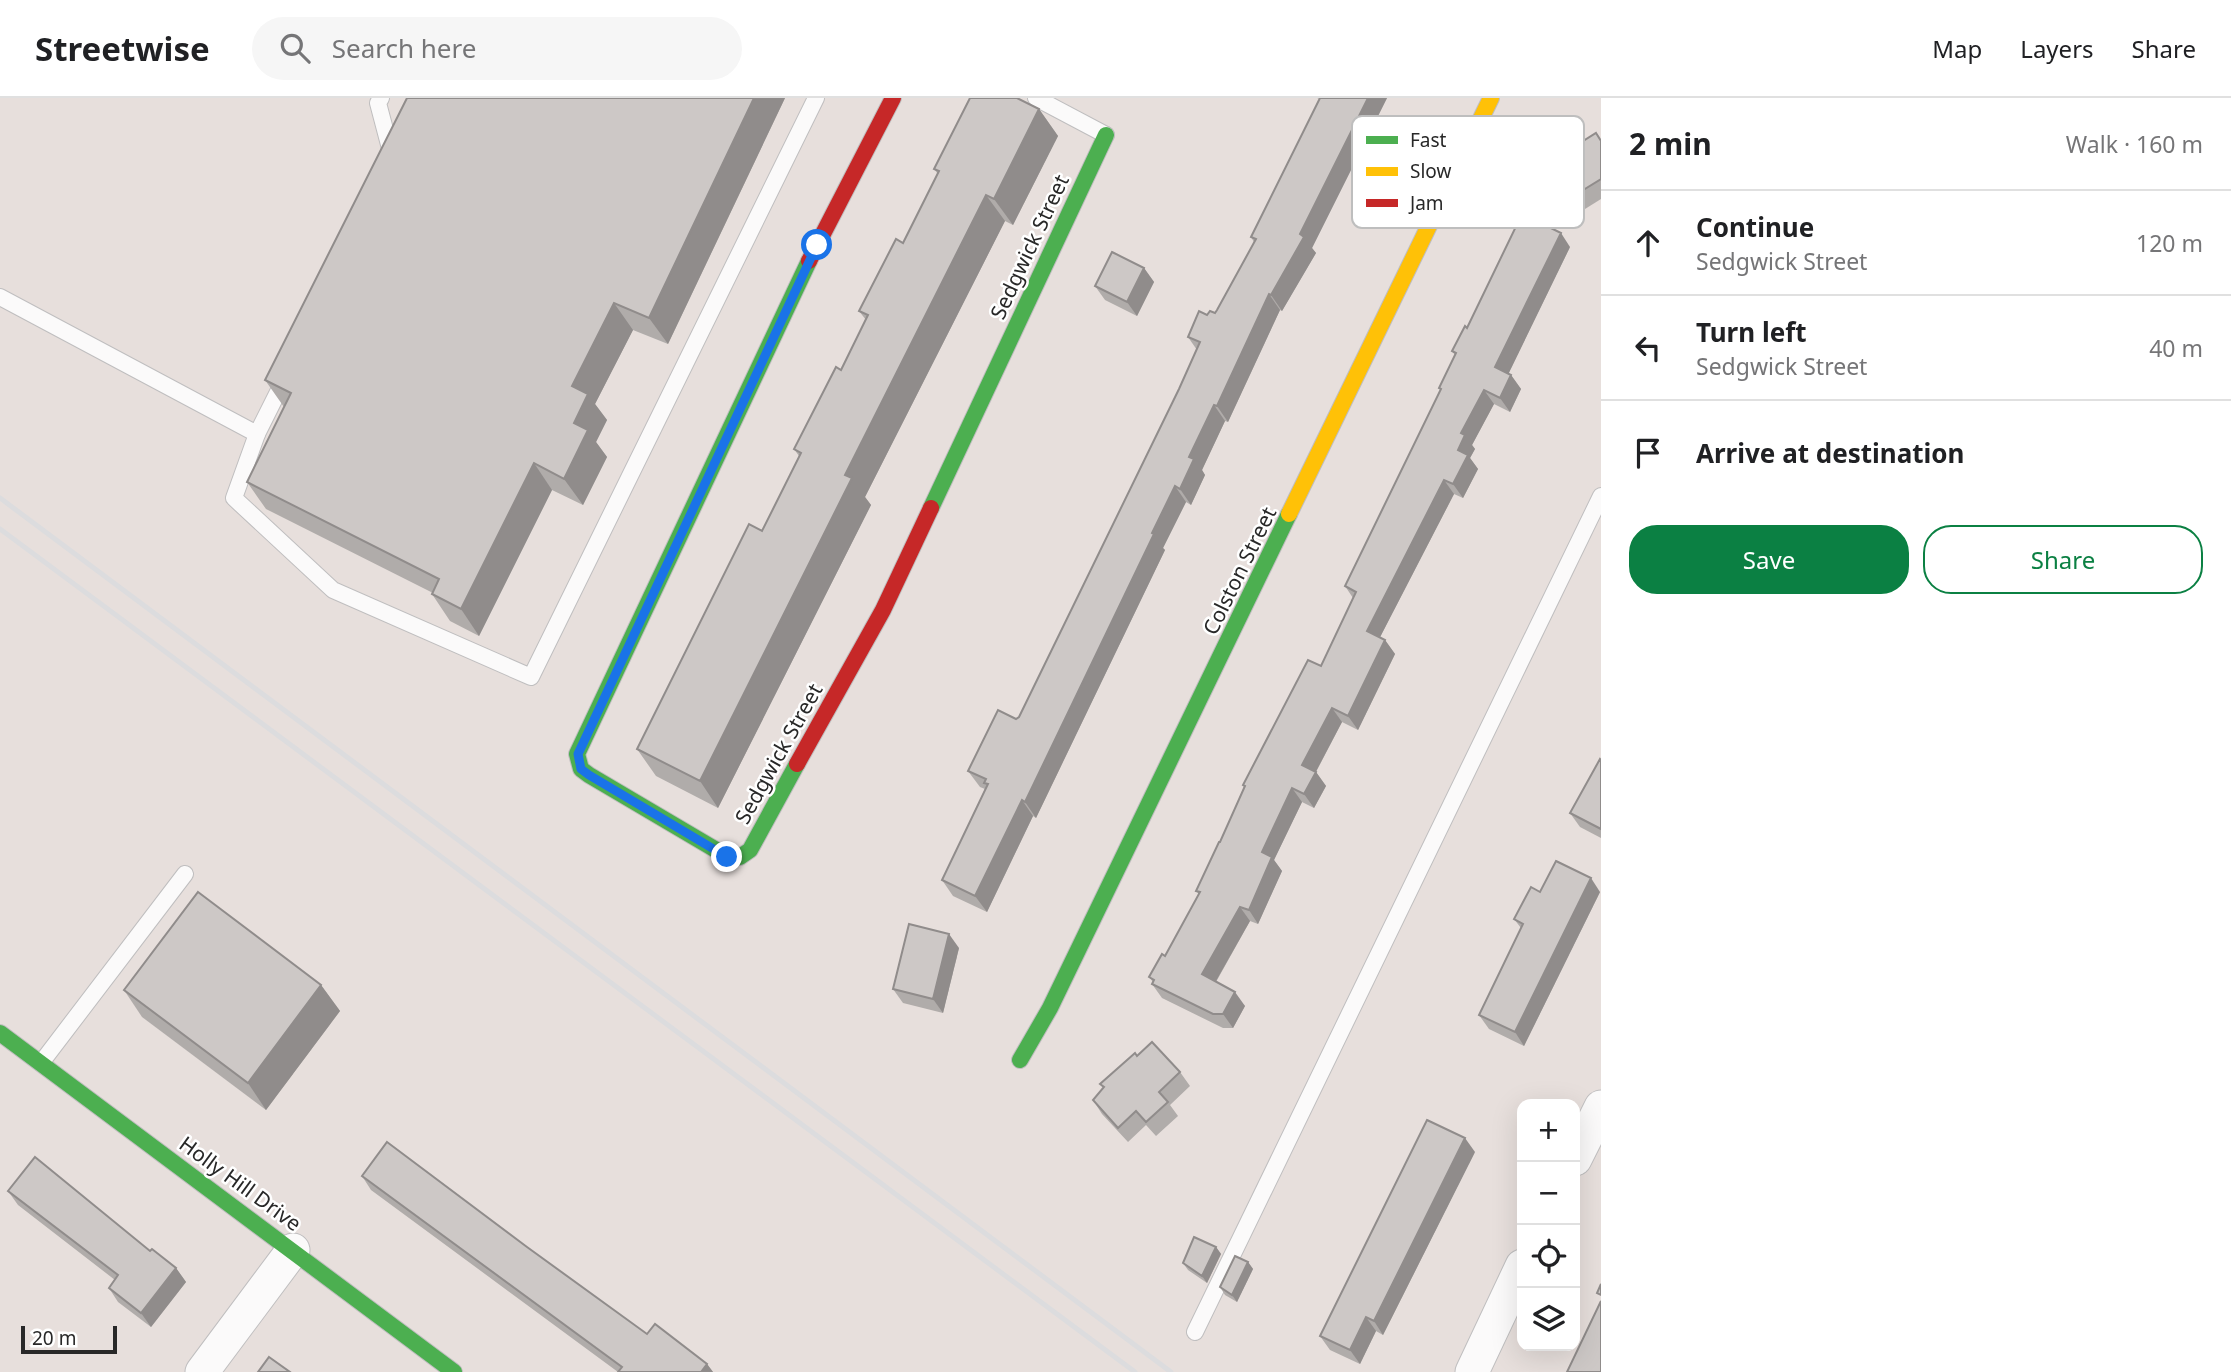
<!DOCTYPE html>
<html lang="en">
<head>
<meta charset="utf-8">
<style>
  :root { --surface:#fff; --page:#f6f6f6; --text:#202124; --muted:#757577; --line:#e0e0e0; --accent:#0b8043 }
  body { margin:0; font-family:"Noto Sans",sans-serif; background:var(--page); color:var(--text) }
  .controls { position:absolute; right:21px; bottom:21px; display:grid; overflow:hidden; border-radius:14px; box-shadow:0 7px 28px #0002 }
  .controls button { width:63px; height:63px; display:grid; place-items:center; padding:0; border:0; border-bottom:2px solid var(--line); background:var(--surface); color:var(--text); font:35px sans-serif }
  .scale { position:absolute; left:21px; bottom:18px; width:96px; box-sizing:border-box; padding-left:7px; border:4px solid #282828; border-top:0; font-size:19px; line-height:24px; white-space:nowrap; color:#282828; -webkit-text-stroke:5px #fff; paint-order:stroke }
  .stop { position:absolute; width:21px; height:21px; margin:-16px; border:5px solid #1a73e8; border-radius:50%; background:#fff }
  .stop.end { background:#1a73e8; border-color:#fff; box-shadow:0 2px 7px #0008 }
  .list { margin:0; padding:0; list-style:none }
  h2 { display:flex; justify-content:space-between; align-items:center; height:91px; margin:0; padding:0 28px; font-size:30px }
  h2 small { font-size:23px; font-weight:400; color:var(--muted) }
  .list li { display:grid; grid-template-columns:46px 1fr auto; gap:21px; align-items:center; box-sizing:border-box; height:105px; padding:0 28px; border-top:2px solid var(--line) }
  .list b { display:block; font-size:26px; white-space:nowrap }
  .list p { margin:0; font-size:23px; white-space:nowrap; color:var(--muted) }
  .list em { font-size:23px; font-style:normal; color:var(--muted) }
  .actions { display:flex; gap:14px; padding:21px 28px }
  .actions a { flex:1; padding:16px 0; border:2px solid var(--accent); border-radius:28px; text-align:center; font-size:24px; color:var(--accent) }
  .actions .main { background:var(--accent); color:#fff }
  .icon { flex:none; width:38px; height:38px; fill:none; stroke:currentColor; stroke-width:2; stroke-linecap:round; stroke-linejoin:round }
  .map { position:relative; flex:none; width:1601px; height:1274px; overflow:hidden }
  header { display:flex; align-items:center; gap:42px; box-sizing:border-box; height:98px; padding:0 35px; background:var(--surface); border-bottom:2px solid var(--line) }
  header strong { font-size:33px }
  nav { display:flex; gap:38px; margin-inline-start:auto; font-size:24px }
  .search { width:490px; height:63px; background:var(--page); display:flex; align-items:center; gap:18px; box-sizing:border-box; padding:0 24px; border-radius:38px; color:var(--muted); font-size:26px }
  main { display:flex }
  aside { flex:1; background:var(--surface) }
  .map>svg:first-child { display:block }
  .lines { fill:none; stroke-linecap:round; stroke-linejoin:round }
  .lane-casing { stroke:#bfbebf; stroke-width:18 }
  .street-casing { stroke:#bfbebf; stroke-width:35 }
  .fast-casing { stroke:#bfbebf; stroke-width:18 }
  .slow-casing { stroke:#bfbebf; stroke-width:18 }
  .jam-casing { stroke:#bfbebf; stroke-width:18 }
  .lane { stroke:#fbfafa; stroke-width:16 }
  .street { stroke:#fbfafa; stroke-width:33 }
  .fast { stroke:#4caf50; stroke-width:16 }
  .slow { stroke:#ffc107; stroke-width:16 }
  .jam { stroke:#c62828; stroke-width:16 }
  .rail { stroke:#dcdcde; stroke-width:5 }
  .wall { fill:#b0acaa }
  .shaded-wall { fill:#908c8b }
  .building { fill:#cdc8c6; stroke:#908c8b; stroke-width:2 }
  .route { stroke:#1a73e8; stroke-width:9 }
  .labels { text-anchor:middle; stroke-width:5; stroke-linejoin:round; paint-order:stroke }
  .street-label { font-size:21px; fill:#282828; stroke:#fff }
  .key { fill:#fff; stroke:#bebebe; stroke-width:2 }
  .key-label { font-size:19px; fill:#282828 }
</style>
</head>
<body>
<header>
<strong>Streetwise</strong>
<div class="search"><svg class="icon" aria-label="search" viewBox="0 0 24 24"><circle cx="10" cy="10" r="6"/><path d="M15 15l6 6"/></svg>Search here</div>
<nav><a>Map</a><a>Layers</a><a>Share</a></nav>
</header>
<main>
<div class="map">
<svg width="1601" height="1274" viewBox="0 0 1601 1274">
  <rect width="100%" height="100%" fill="#e7dfdc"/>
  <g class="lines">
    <defs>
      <g id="lane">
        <polyline points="381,0 378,5 392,58"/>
        <polyline points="1036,0 1106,37"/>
        <polyline points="0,199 257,336 285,280"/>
        <polyline points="257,336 234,400 333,492 531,579 816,0"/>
        <polyline points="41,965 185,776"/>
        <polyline points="1195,1234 1601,398"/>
      </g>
      <g id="street">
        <polyline points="1575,1061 1601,1009"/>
        <polyline points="202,1274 293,1152"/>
        <polyline points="1472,1274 1522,1168"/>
      </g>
      <g id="fast">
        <polyline points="931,410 1106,37"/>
        <polyline points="797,666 750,752 740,759 728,759 589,677 581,671 577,656 809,163"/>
        <polyline points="0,935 454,1274"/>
        <polyline points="1020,962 1050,910 1289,416"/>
      </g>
      <polyline id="slow" points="1289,416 1491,0"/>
      <g id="jam">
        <polyline points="809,163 893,0"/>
        <polyline points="797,666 883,512 931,410"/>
      </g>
    </defs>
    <!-- lane casing -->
    <use href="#lane" class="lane-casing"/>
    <!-- street casing -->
    <use href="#street" class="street-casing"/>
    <!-- fast casing -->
    <use href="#fast" class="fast-casing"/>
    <!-- slow casing -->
    <use href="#slow" class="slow-casing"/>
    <!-- jam casing -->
    <use href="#jam" class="jam-casing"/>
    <!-- lane -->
    <use href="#lane" class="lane"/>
    <!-- street -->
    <use href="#street" class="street"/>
    <!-- fast -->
    <use href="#fast" class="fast"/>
    <!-- slow -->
    <use href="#slow" class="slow"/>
    <!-- jam -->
    <use href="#jam" class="jam"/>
    <!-- rail -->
    <g class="rail">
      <polyline points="0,400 1171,1274"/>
      <polyline points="0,431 1135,1274"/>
    </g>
  </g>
  <!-- wall -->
  <g class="wall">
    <polygon points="407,0 785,0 668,246 633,232 595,306 607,322 596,344 607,359 583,407 552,392 479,538 450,523 432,496 433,495 266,411 247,384 284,309 265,282"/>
    <polygon points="1317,0 1387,0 1312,150 1316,155 1282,213 1280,212 1228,324 1225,323 1202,372 1205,377 1191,407 1186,404 1163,450 1165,452 1036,720 1033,718 987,814 953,798 942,782 985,691 980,689 968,673 1016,621 1019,619 1179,291 1197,252 1188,239 1207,217 1215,215 1217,212 1254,144 1251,139 1320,1"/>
    <polygon points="1039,11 1058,38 1013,127 1005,123 865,399 871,407 718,710 656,678 637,651 762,433 799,358 794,351 841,272 866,222 859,213 903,145 938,76 934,71"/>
    <polygon points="1601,42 1601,101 1577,116 1567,102"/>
    <polygon points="1570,149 1508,276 1511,277 1521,291 1510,314 1494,306 1472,347 1475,351 1470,360 1478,371 1463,400 1454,396 1380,539 1385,542 1395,556 1358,632 1342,624 1316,674 1326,688 1314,710 1302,704 1274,762 1282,773 1258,826 1250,823 1216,884 1245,908 1233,930 1223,930 1162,900 1152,886 1153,884 1149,879 1165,858 1199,796 1196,793 1220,744 1244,689 1243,687 1321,568 1353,500 1345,488 1441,292 1439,290 1455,257 1452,253 1467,230"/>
    <polygon points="1144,170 1154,184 1137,218 1105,202 1095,188"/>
    <polygon points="1601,662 1601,740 1580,729 1570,715"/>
    <polygon points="1540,794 1600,794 1524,948 1489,931 1479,917 1521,830 1514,821"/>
    <polygon points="959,850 943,915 903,905 893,891"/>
    <polygon points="321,887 340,913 266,1012 142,919 124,892"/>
    <polygon points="1137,958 1180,974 1190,988 1170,1007 1178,1018 1156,1038 1146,1027 1128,1044 1102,1016 1093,1002 1103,990 1100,986"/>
    <polygon points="1475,1054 1383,1237 1376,1233 1360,1266 1330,1252 1320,1238"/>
    <polygon points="362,1078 527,1149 647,1236 707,1266 713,1274 618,1274 371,1092"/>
    <polygon points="8,1093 150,1153 176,1170 186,1184 151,1229 118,1204 109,1190 115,1182 18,1107"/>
    <polygon points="1216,1149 1221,1156 1207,1185 1188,1172 1183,1165"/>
    <polygon points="1248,1164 1253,1171 1237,1204 1225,1197 1220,1189"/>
  </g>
  <!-- shaded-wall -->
  <g class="shaded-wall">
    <polygon points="754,0 785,0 668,246 649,220"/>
    <polygon points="1368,0 1387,0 1312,150 1316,155 1282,213 1271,197 1300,136"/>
    <polygon points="1039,11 1058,38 1013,127 994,101"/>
    <polygon points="986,97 1005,123 865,399 871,407 718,710 700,683 845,377"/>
    <polygon points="1561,135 1570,149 1505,283 1495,269"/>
    <polygon points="1144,170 1154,184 1137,218 1127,204"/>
    <polygon points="1269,196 1280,212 1228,324 1217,308"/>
    <polygon points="614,205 633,232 595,306 607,322 596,344 607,359 583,407 564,381 574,325 572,288"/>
    <polygon points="1511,277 1521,291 1510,314 1500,300"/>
    <polygon points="1484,292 1494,306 1472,347 1475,351 1470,360 1478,371 1463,400 1453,386 1458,352 1461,335"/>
    <polygon points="1214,307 1225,323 1202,372 1205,377 1191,407 1180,391 1189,359"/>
    <polygon points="534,365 552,392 479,538 461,511"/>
    <polygon points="1444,382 1454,396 1376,547 1367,533"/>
    <polygon points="1175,388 1186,404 1163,450 1165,452 1036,720 1025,704 1152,435"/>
    <polygon points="1385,542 1395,556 1358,632 1348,618"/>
    <polygon points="1332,610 1342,624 1312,681 1302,667"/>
    <polygon points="1316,674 1326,688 1314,710 1304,696"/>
    <polygon points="1292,690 1302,704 1274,762 1282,773 1258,826 1249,812 1262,754"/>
    <polygon points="1022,702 1033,718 987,814 975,798"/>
    <polygon points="1591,780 1600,794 1524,948 1515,934"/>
    <polygon points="1240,809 1250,823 1212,890 1202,876"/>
    <polygon points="949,836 959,850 943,915 933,901"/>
    <polygon points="321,887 340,913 266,1012 248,985"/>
    <polygon points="1235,894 1245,908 1233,930 1223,916"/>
    <polygon points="1465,1040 1475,1054 1383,1237 1374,1223"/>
    <polygon points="1216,1149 1221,1156 1207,1185 1202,1178"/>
    <polygon points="1248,1164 1253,1171 1237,1204 1232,1197"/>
    <polygon points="176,1170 186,1184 151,1229 141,1215"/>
    <polygon points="1366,1219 1376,1233 1360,1266 1350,1252"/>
    <polygon points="707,1266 713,1274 701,1274"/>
  </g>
  <!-- building -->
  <g class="building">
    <polygon points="407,0 754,0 649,220 614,205 572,288 588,296 574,325 588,332 564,381 534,365 461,511 432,496 439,481 247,384 291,295 265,282"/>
    <polygon points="970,0 1017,0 1039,11 994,101 986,97 845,377 852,380 700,683 637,651 749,426 762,433 801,355 794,351 836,269 841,272 868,217 859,213 896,141 903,145 939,73 934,71"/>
    <polygon points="1320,0 1368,0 1300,136 1304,139 1271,197 1269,196 1217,308 1214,307 1189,359 1194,361 1180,391 1175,388 1152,435 1154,436 1025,704 1022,702 975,798 942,782 988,686 984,685 986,681 968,673 998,612 1016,621 1019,619 1179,291 1200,244 1188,239 1199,213 1207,217 1210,213 1215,215 1217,212 1256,141 1251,139"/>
    <polygon points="1596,35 1601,43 1601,81 1567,102 1545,67"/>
    <polygon points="1522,116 1561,135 1495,269 1511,277 1500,300 1484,292 1461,335 1465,337 1458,352 1468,357 1453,386 1444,382 1367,533 1385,542 1348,618 1332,610 1302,667 1316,674 1304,696 1292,690 1262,754 1272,759 1249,812 1240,809 1202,876 1235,894 1223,916 1213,916 1152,886 1154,882 1149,879 1162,856 1165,858 1200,794 1196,793 1219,744 1220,744 1245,688 1243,687 1308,562 1321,568 1356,494 1345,488 1441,291 1439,290 1456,255 1452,253 1465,228 1467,230"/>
    <polygon points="1112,154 1144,170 1127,204 1095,188"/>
    <polygon points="1600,661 1601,662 1601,731 1570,715"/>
    <polygon points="1556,763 1591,780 1515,934 1479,917 1523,826 1514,821 1531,789 1540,794"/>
    <polygon points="198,794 321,887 248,985 124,892"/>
    <polygon points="909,826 949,836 933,901 893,891"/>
    <polygon points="1152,944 1180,974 1159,994 1168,1004 1146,1024 1136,1013 1118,1030 1093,1002 1104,989 1100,986 1135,955 1137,958"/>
    <polygon points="1427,1022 1465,1040 1374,1223 1366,1219 1350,1252 1320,1238"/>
    <polygon points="387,1044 527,1149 647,1236 655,1226 707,1266 701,1274 618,1274 622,1269 362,1078"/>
    <polygon points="35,1059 150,1153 152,1151 176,1170 141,1215 109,1190 118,1177 8,1093"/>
    <polygon points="1194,1139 1216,1149 1202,1178 1183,1165"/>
    <polygon points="1235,1158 1248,1164 1232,1197 1220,1189"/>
    <polygon points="1601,1186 1601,1197 1597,1195"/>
    <polygon points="1601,1203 1601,1274 1567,1274"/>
    <polygon points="269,1259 290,1274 258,1274"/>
  </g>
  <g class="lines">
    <!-- route -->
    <polyline class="route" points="727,759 589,677 581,671 578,656 817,147"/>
  </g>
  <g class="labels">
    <!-- street labels -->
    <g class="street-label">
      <text transform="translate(1030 149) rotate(-65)" y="7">Sedgwick Street</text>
      <text transform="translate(1240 473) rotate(-64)" y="7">Colston Street</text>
      <text transform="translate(779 656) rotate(-61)" y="7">Sedgwick Street</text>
      <text transform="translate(240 1086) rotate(36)" y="7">Holly Hill Drive</text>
    </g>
  </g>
  <!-- legend -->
  <rect x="1352" y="18" width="232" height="112" rx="10" class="key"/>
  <rect x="1366" y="38" width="32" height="8" fill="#4caf50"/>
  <rect x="1366" y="69" width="32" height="9" fill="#ffc107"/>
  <rect x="1366" y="101" width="32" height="8" fill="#c62828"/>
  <g class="key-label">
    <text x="1410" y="49">Fast</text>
    <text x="1410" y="80">Slow</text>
    <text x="1410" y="112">Jam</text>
  </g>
</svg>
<div class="controls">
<button>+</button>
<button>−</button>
<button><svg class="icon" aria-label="locate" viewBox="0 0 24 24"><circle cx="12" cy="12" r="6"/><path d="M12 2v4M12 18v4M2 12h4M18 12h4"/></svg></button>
<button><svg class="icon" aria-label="layers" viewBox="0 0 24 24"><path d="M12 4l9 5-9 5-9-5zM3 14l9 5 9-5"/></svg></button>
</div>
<div class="scale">20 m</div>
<div class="stop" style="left:817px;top:147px"></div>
<div class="stop end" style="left:727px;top:759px"></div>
</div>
<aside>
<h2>2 min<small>Walk · 160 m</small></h2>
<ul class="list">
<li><svg class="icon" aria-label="ahead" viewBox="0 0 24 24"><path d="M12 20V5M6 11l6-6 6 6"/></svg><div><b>Continue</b><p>Sedgwick Street</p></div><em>120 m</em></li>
<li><svg class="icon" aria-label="left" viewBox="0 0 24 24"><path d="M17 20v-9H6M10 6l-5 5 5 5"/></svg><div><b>Turn left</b><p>Sedgwick Street</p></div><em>40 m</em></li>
<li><svg class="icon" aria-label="arrive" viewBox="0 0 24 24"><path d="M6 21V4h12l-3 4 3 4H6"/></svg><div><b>Arrive at destination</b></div></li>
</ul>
<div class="actions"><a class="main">Save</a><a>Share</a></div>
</aside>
</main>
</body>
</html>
